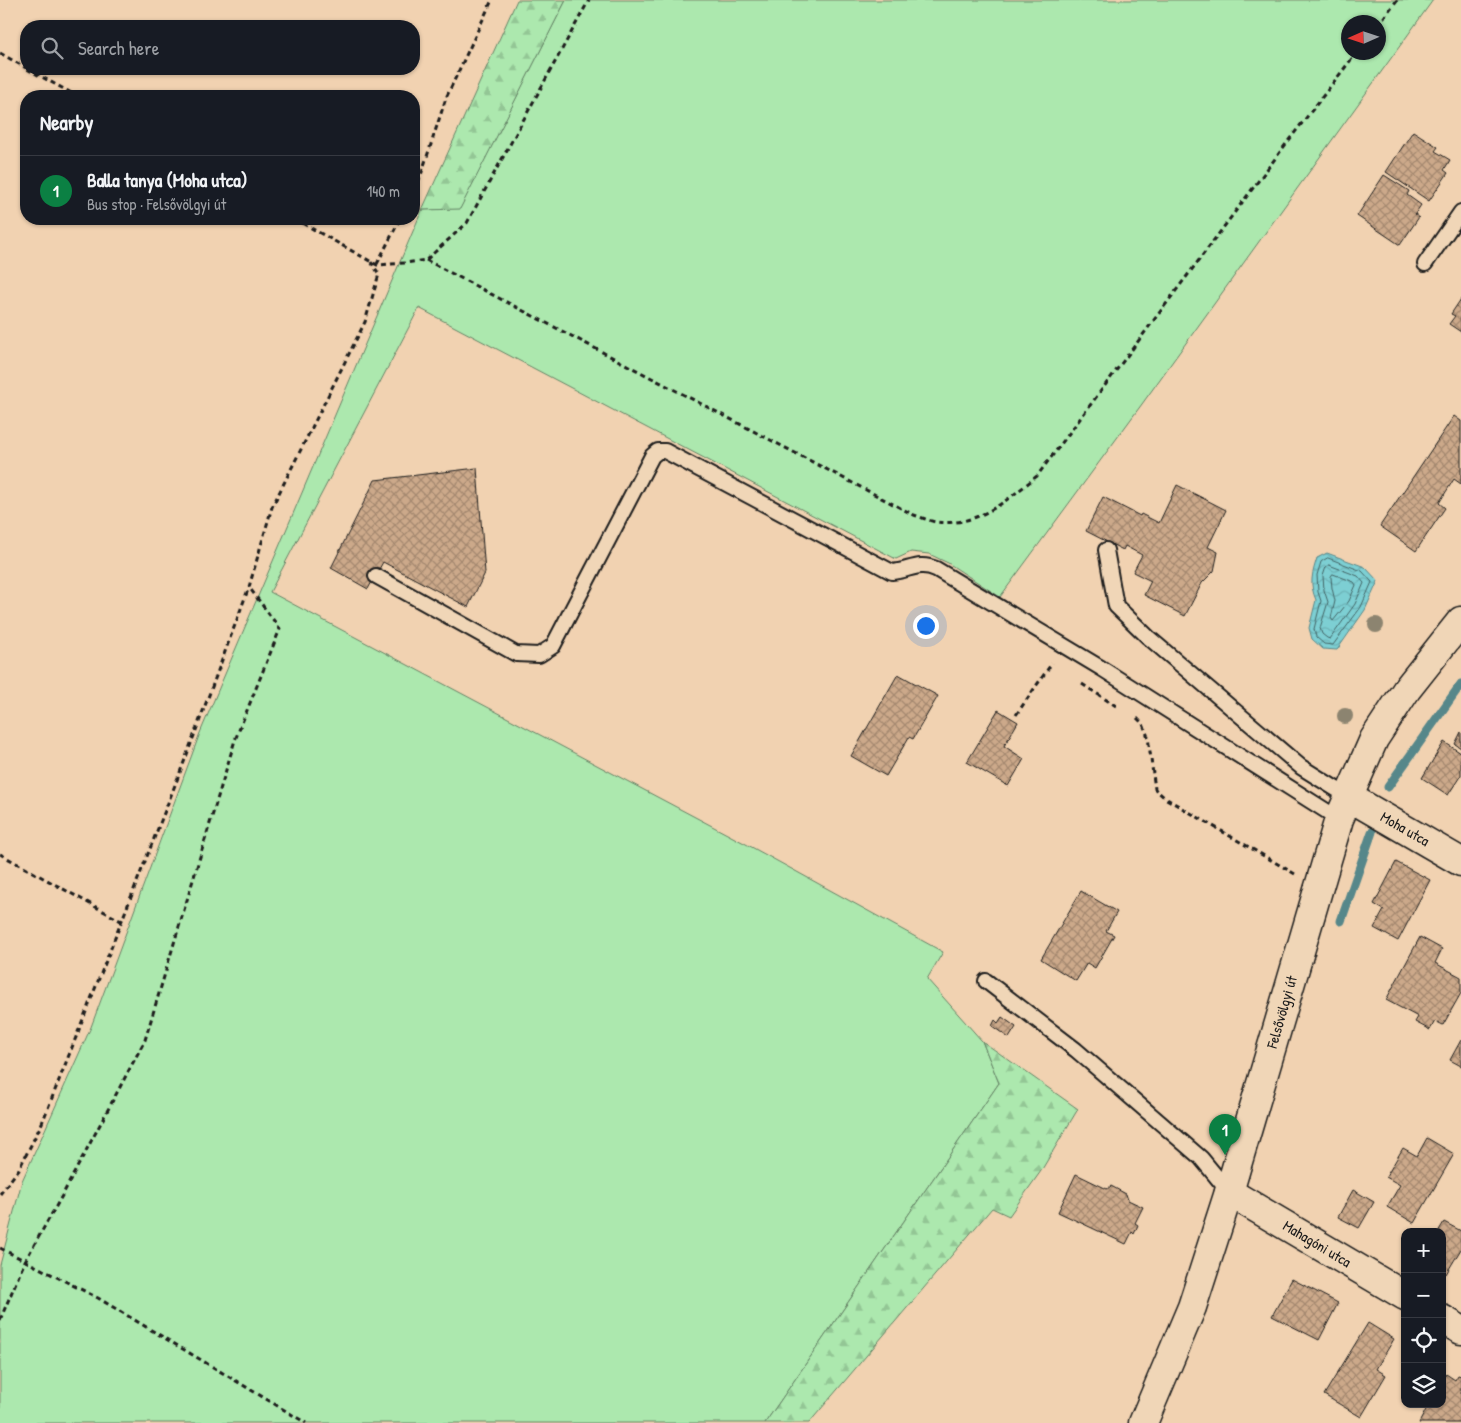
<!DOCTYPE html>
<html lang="en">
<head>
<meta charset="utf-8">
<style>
  :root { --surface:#171b24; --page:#242831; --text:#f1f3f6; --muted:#9ea1a6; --line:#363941; --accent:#0b8043 }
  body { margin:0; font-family:"Patrick Hand",sans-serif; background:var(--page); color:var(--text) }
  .controls { position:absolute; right:15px; bottom:15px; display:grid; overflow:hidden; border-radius:10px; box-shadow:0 1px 4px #0004 }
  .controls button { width:45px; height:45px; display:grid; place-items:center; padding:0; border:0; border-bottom:1px solid var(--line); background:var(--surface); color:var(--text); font:25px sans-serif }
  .compass { position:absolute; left:1341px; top:15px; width:45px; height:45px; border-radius:50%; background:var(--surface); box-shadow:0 1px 4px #0004; rotate:267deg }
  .you { position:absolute; left:925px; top:625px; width:18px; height:18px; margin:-12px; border:4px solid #fff; border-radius:50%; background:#1a73e8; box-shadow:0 0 0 8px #1a73e833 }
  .badge { display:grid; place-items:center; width:32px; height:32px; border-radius:50%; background:var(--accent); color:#fff; font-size:16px; font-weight:700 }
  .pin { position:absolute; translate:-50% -41px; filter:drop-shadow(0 1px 2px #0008) }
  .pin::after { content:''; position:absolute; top:26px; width:18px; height:15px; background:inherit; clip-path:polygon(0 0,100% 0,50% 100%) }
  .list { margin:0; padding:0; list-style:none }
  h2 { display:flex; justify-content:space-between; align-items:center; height:65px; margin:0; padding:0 20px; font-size:21px }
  h2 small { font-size:16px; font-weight:400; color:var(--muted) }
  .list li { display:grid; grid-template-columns:32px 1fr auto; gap:15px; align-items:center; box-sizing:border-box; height:70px; padding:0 20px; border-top:1px solid var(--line) }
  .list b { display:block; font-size:19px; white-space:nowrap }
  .list p { margin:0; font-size:16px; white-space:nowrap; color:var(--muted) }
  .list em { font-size:16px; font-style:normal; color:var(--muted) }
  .icon { flex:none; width:28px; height:28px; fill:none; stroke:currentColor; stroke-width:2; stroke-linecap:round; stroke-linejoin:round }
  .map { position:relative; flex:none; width:1461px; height:1423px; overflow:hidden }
  .search { position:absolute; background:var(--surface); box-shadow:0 1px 4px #0004; left:20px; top:20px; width:400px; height:55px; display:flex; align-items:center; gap:12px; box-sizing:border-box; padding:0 18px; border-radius:20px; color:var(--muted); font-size:19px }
  .panel { position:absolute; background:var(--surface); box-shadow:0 1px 4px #0004; left:20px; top:90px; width:400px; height:135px; border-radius:20px }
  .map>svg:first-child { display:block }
  .grass { fill:#ace8ae; stroke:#648265; fill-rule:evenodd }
  .forest { fill:url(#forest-firs); stroke:#648265 }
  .water { fill:url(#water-waves); stroke:#56878a }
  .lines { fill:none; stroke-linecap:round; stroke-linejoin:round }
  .shore { stroke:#436465; stroke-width:1 }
  .stream { stroke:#56878a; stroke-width:9 }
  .building { fill:url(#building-cross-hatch); stroke:#1c1c1c }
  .lane-casing { stroke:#1c1c1c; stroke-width:18 }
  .street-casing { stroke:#1c1c1c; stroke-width:31 }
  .path { stroke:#1c1c1c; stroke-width:3; stroke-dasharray:5 4; stroke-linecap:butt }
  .lane { stroke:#f0d6b7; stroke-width:14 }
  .street { stroke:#f0d6b7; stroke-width:28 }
  .tree { fill:#8c846f }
  .labels { text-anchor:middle; stroke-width:5; stroke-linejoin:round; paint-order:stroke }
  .street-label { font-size:15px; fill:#1c1c1c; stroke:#f0d6b7 }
</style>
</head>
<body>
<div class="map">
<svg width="1461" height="1423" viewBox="0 0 1461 1423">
  <defs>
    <pattern id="forest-firs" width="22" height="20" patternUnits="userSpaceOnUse" patternTransform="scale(1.25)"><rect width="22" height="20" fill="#ace8ae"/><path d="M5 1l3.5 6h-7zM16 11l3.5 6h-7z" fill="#93c695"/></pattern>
    <pattern id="water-waves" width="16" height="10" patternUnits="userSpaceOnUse" patternTransform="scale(1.25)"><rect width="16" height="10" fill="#7dcfd3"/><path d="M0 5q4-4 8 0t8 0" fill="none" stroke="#6bb1b5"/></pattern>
    <pattern id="building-cross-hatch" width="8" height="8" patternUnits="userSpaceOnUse" patternTransform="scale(1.25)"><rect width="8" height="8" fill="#cca98a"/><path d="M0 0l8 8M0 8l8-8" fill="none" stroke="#a58970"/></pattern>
  </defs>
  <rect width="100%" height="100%" fill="#f1d2b1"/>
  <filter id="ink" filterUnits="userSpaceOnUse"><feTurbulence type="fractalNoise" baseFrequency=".02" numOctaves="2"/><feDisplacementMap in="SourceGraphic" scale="10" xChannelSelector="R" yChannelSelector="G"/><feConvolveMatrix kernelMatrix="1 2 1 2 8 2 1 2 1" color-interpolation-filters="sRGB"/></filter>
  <g filter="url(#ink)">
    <!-- grass -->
    <path class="grass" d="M566,0h867l-291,404 -142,193 -52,-34 -19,-9 -18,-2 -15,7 -477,-251 -149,284 476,252 197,108 -16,27 55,62 17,42 -234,340h-765v-158l22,-84 69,-154 109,-294 222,-523 38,-2zM1348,22h30v30h-30z"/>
    <!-- forest -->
    <g class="forest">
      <polygon points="517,0 566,0 460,209 422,210"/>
      <polygon points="982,1041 1078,1109 1041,1171 1009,1216 992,1208 809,1423 765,1423 999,1083"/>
    </g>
    <!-- water -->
    <path class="water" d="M1327,553l38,14 13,14 -13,29 -28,40 -14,-1 -11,-10 -3,-11 7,-28c-7,-16 -4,-26 1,-42z"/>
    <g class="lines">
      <!-- shore -->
      <g class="shore">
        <polygon points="1328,558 1362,571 1372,582 1361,607 1333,645 1324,644 1316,637 1314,629 1321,601 1318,592 1317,575 1321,562"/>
        <polygon points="1329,565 1358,576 1364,583 1355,604 1330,639 1327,638 1322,634 1320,628 1328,602 1324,590 1323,576 1326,567"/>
        <polygon points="1333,574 1354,582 1356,585 1349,601 1333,621 1331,618 1335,601 1332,588 1331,577"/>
      </g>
      <!-- stream -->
      <g class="stream">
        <polyline points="1388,787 1461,684"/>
        <polyline points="1341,921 1372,832"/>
      </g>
    </g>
    <!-- building -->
    <g class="building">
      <polygon points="1413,131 1438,147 1435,151 1450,160 1444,170 1448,173 1429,201 1386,172"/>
      <polygon points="1384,175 1409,191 1407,195 1421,205 1415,214 1419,217 1400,245 1357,216"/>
      <polygon points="1461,299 1461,332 1449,324 1455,316 1451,314"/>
      <polygon points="1454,416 1461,421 1461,484 1454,479 1439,503 1445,508 1416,551 1380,526"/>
      <polygon points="477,468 485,573 468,607 383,562 368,589 331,568 375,480"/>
      <polygon points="1177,485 1226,510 1208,547 1218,552 1214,571 1202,583 1185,616 1144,595 1151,581 1133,572 1142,555 1125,546 1123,550 1086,531 1103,497 1140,516 1141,514 1159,523"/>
      <polygon points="898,674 938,696 913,739 909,737 886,776 851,756"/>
      <polygon points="998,710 1018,722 1004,746 1024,759 1008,786 967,762"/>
      <polygon points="1461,732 1461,748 1455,744"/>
      <polygon points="1444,742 1461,753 1461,775 1448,795 1422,778"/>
      <polygon points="1396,862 1430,880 1398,941 1374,928 1384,910 1374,904"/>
      <polygon points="1081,891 1117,912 1106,931 1114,935 1095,968 1087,963 1076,981 1041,959"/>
      <polygon points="1420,937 1442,949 1435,963 1461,977 1461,993 1443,1025 1435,1021 1430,1030 1415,1022 1418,1017 1386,1000"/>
      <polygon points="1002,1017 1016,1027 1009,1038 992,1026 995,1020 998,1023"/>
      <polygon points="1461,1040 1461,1066 1450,1060"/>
      <polygon points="1427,1138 1454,1154 1414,1223 1387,1207 1400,1185 1386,1177 1403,1148 1417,1156"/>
      <polygon points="1076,1174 1107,1189 1111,1186 1126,1194 1128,1200 1143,1207 1135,1223 1138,1225 1134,1234 1132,1232 1126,1244 1058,1212"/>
      <polygon points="1353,1190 1374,1202 1359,1228 1338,1217"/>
      <polygon points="1444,1222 1461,1231 1461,1249 1446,1274 1442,1272 1442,1232 1438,1232"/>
      <polygon points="1292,1279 1338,1303 1319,1340 1272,1316"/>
      <polygon points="1368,1323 1394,1339 1376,1369 1386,1375 1361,1417 1324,1395"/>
      <polygon points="1446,1374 1455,1380 1458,1375 1461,1376 1461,1423 1419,1423 1429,1404 1442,1404 1442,1381"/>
    </g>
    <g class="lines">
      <defs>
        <g id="lane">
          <polyline points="1425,264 1461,212"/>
          <polyline points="1106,550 1116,606 1148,637 1301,767 1349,797"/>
          <path d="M376,576l140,78 23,1 14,-9 99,-190 6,-5h7l227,121c17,-1 26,-11 44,-3l165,99 238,151"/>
          <polyline points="986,981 1076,1050 1201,1158 1229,1192"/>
        </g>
        <g id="street">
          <polyline points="1349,797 1461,862"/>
          <polyline points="1229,1192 1405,1296"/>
          <polyline points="1442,1319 1461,1330"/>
          <polyline points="1143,1423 1192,1307 1229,1192 1339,819 1374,739 1407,689 1461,621"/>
        </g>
      </defs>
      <!-- lane casing -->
      <use href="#lane" class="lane-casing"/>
      <!-- street casing -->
      <use href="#street" class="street-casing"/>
      <!-- path -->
      <g class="path">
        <polyline points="1378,25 1397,0"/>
        <polyline points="0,53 26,68"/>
        <polyline points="27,69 77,96"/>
        <polyline points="414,190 421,175 446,98 492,0"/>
        <polyline points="295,219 377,265 405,263 426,260 467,223 589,0"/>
        <path d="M426,260l488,255c7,2 15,6 22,7 42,5 71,-22 101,-46l252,-336 68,-88"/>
        <polyline points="377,264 400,219"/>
        <polyline points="1082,684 1116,706"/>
        <polyline points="1016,715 1052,663"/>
        <polyline points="1137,718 1143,724 1148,737 1155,789 1165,798 1295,874"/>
        <polyline points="0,854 123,922"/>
        <polyline points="0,1194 19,1169 42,1123 69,1055 186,757 249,587 272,507 365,322 379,274 371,262"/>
        <polyline points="0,1248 98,1298 306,1423"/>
        <polyline points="0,1320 25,1261 63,1194 145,1040 235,740 280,629 249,587"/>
      </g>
      <!-- lane -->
      <use href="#lane" class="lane"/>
      <!-- street -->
      <use href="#street" class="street"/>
    </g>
    <!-- trees -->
    <g class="tree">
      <circle cx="1376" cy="625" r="8"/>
      <circle cx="1345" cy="716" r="8"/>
    </g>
  </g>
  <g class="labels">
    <!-- street labels -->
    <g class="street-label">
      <text transform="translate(1405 829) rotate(30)" y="5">Moha utca</text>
      <text transform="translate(1282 1012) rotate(-74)" y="5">Felsővölgyi út</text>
      <text transform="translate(1317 1244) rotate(31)" y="5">Mahagóni utca</text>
    </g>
  </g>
</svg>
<div class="controls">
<button>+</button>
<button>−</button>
<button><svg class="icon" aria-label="locate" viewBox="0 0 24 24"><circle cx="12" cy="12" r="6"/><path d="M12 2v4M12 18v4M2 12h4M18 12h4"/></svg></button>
<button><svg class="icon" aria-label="layers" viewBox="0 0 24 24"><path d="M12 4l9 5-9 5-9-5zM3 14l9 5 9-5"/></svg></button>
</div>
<svg class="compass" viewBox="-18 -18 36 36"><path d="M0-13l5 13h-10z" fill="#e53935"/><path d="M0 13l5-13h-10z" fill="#9ea1a6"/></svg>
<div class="you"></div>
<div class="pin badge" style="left:1225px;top:1155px">1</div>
<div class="search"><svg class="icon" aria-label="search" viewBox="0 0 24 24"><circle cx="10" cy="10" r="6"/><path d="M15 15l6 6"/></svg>Search here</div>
<section class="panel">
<h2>Nearby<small></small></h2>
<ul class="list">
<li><span class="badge">1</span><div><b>Balla tanya (Moha utca)</b><p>Bus stop · Felsővölgyi út</p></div><em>140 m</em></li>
</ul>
</section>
</div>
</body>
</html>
